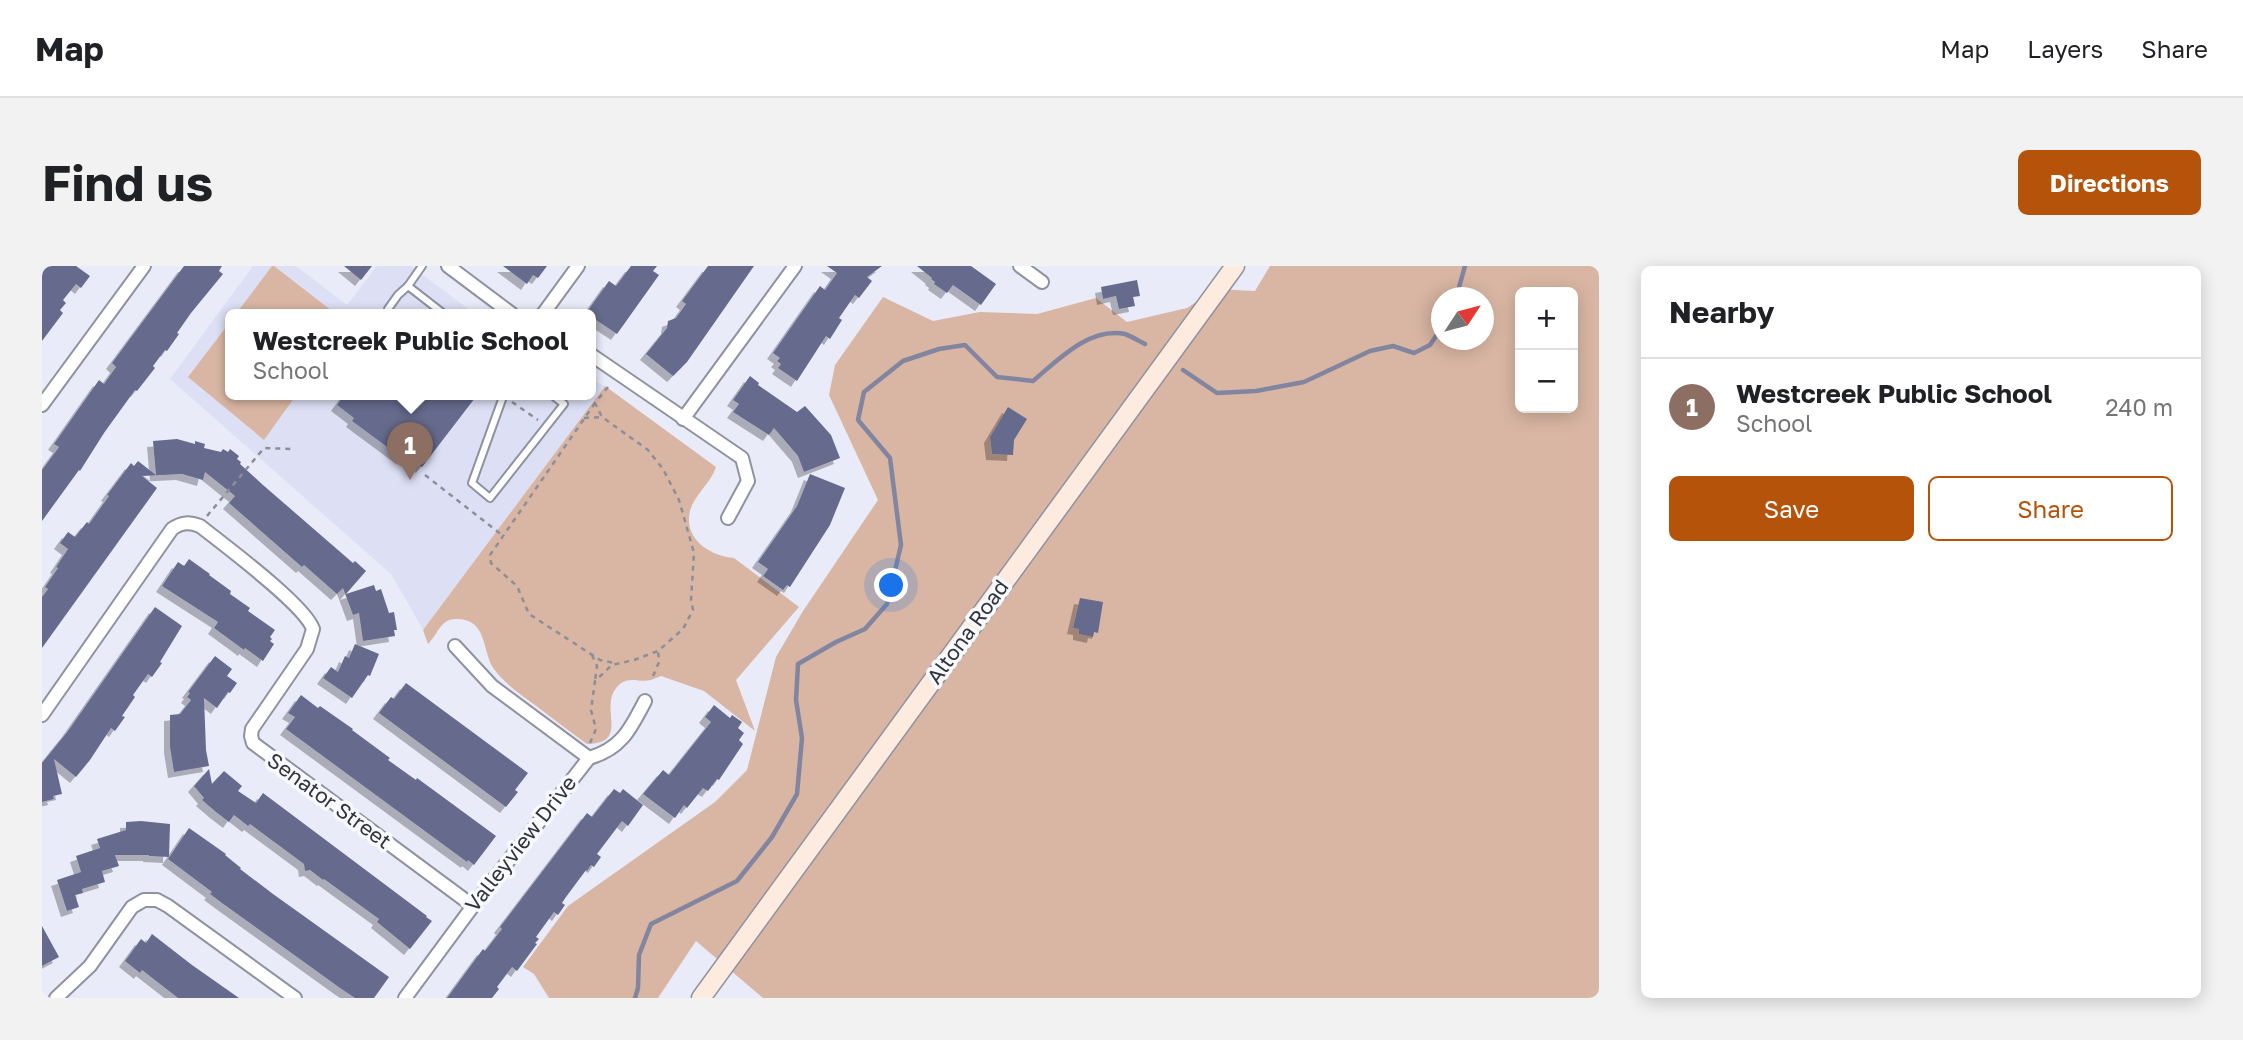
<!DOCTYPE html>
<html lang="en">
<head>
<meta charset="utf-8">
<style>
  :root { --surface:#fff; --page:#f2f2f2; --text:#202124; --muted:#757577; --line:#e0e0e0; --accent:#b45309 }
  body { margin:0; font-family:"Golos Text",sans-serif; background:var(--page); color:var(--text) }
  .controls { position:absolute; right:21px; top:21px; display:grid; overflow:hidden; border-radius:10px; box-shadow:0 4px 18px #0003 }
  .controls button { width:63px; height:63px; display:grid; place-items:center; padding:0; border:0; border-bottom:2px solid var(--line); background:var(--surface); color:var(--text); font:35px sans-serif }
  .compass { position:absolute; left:1389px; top:21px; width:63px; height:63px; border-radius:50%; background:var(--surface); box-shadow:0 4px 18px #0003; rotate:54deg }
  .you { position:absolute; left:850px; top:320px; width:24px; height:24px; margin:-18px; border:5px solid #fff; border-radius:50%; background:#1a73e8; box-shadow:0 0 0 10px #1a73e833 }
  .badge { display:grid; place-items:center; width:46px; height:46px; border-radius:50%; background:var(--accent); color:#fff; font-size:23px; font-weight:700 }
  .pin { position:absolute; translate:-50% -58px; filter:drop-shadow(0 2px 4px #0008) }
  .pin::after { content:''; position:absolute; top:37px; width:24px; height:21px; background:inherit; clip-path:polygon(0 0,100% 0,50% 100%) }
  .popup { position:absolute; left:183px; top:43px; width:371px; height:91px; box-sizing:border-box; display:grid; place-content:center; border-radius:10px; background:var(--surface); filter:drop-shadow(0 2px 5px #0005); font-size:23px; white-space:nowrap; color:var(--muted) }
  .popup b { font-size:26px; color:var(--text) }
  .popup::after { content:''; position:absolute; left:50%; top:100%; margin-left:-14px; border:14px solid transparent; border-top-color:var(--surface) }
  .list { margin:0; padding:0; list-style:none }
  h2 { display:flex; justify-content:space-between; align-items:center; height:91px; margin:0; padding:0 28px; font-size:30px }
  h2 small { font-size:23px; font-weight:400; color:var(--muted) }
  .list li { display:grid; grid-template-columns:46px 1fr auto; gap:21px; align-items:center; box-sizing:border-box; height:98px; padding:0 28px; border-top:2px solid var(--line) }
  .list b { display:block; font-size:26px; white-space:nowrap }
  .list p { margin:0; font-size:23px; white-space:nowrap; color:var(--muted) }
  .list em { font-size:23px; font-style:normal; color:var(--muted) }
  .actions { display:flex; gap:14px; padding:21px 28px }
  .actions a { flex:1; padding:16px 0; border:2px solid var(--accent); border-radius:10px; text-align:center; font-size:24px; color:var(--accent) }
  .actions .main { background:var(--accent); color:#fff }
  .map { position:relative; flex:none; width:1557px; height:732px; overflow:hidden; border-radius:10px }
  header { display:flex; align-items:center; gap:42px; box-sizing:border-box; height:98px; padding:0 35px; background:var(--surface); border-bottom:2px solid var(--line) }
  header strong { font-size:33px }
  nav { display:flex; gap:38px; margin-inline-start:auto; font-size:24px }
  .intro { display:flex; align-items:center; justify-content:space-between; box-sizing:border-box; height:168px; padding:0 42px }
  h1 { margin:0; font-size:49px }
  .button { padding:18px 32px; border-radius:10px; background:var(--accent); color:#fff; font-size:24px; font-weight:700 }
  main { display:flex; gap:42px; padding:0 42px }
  aside { flex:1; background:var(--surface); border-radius:10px; box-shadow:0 4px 18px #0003 }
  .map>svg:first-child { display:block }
  .built { fill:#dde0f5 }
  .green { fill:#d9b6a3; fill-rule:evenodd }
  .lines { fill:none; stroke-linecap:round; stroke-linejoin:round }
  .stream { stroke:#8185a0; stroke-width:4.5 }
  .building { fill:#666b8c; filter:url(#shadow) }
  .lane-casing { stroke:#8f929f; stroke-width:10 }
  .street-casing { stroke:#8f929f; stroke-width:16 }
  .secondary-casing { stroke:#8f929f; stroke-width:21 }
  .path { stroke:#8d8e98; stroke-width:2.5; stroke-dasharray:5 5; stroke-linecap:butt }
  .lane { stroke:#fff; stroke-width:6 }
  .street { stroke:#fff; stroke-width:12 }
  .secondary { stroke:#feebe0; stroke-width:18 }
  .labels { text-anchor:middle; stroke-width:7; stroke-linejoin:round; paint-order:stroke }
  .street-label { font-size:21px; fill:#333439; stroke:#f8f9ff }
</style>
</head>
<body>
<header>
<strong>Map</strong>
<nav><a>Map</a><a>Layers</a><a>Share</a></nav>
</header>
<div class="intro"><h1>Find us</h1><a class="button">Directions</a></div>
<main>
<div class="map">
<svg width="1557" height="732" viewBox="0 0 1557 732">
  <defs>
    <filter id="shadow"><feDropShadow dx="-6" dy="6" stdDeviation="0" flood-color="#0004"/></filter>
  </defs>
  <rect width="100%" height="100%" fill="#e9ebf9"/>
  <!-- built -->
  <polygon class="built" points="211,0 254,0 305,39 335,0 369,0 433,48 188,48 188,128 548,128 548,113 563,120 381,364 350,309 128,113"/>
  <!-- green -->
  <g class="green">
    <polygon points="230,0 232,0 294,48 194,48"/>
    <path d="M1228,0h329v732h-836l-67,-57 -38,57h-109l-15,-24 -11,-7 45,-61 147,-104 32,-32 29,-113 27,-46 75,-111 -49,-105 6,-30 48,-68 50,24 47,-9 57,2 59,-16 31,24 60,-14 28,-19 40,2zM1478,26h53v116h-53zM1400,32h42v42h-42z"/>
    <polygon points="188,56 188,128 255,128 222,174 146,111"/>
    <path d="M563,120l111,81c-5,16 -22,28 -26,44 -7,28 20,45 44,47l65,49 -63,73 19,51 -51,-40 -43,-15c-3,1 -7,3 -10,4 -11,3 -21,-4 -31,4 -25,21 13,59 -33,60 -18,-13 -35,-26 -52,-39 -15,-11 -30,-21 -41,-36 -11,-15 -7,-44 -29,-49 -25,-5 -24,11 -37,24l-5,-14z"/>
  </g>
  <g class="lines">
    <!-- stream -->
    <g class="stream">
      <polyline points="1414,32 1423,0"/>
      <polyline points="1141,104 1175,127 1214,125 1262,116 1328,85 1351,80 1372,87 1388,79 1400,61"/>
      <path d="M593,732l3,-10 1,-33 12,-31 86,-43 35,-44 25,-43 5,-56 -6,-38 2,-36 38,-22 29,-13 22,-25 14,-59 -11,-87 -32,-38 6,-28 39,-31 36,-12 26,-4 32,32 36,4c25,-21 56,-54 92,-47 6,2 14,7 20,10"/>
    </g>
  </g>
  <!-- building -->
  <g class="building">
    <polygon points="0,0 34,0 48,10 39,22 34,18 21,34 24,37 18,44 21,47 0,75"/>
    <polygon points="142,0 180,0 177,5 181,8 149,47 135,67 137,68 125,85 123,84 111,100 113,102 95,125 93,124 62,167 38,205 37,204 0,255 0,204 17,181 12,178 57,114 62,118 74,101 70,97"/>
    <polygon points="302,0 330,0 319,14"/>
    <polygon points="461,0 505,0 496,12 491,9 485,18"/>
    <polygon points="589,0 615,0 611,5 617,9 575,68 548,50 548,48 544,47 567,15 574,20"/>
    <polygon points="666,0 712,0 645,96 631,110 604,88 625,62 626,55 634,52 644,38 640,35"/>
    <polygon points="785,0 840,0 825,11 830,15 817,32 813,29 797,52 800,54 788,73 784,70 755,115 736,102 739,98 735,95 738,92 731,87 778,20 783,24 795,7"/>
    <polygon points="875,0 929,0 954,18 939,39 911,19 905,27 892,18 893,16 889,13 890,12"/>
    <polygon points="1095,14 1098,30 1091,31 1093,40 1077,43 1074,30 1061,33 1059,21"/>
    <polygon points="708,110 717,117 716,119 755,146 763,140 789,169 798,192 762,206 756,190 732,162 727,169 691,146 697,138 691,134"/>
    <polygon points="303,128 436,128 380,201 362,189 360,192 310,155 312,152 295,139"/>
    <polygon points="966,141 985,153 972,174 971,189 950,188 948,171"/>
    <polygon points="135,173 153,178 153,175 163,178 162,182 179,186 181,183 186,186 188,183 197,190 195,193 199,196 198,198 221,219 311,297 313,295 324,305 304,328 332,319 334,325 339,323 347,347 352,346 355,364 352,364 353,370 321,375 317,347 311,349 301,322 295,328 262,299 260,301 187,237 193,230 163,206 161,214 140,208 100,210 115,222 0,382 0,331 6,323 3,321 16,302 14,301 26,283 18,277 26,266 33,271 45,256 47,258 67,230 65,229 89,197 92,200 96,195 114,209 111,175"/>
    <polygon points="768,208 803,222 788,259 748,321 745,319 741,324 721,310 726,303 716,296 755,240"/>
    <polygon points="147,293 168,308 167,309 189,325 188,328 208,342 206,345 233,364 228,371 230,373 228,375 232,378 221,395 203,382 202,384 172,362 176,356 120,320 136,296 142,300"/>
    <polygon points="1038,332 1061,336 1056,367 1052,366 1051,371 1037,368 1037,363 1031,362"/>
    <polygon points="113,341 140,360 118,396 120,397 110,411 106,408 91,429 93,431 80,450 83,451 73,465 69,462 48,494 34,511 12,493 20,528 11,530 12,533 0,536 0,497 26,465"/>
    <polygon points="313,378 337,388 328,410 326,409 310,432 281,412 289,401 296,406 303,390 307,392"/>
    <polygon points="173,390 190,403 185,410 195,417 188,427 186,426 175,442 162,432 164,484 167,500 132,506 128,481 128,449 138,448 149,434 145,431 148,427 146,426"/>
    <polygon points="364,417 486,507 473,524 476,526 464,541 337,447 349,431 352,433"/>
    <polygon points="259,429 276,442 278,440 311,463 310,464 348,492 346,494 374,514 375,512 454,570 432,599 426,594 425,596 244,463 253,451 246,447"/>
    <polygon points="672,439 688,452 690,449 700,456 696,462 702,467 697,474 701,478 677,514 675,513 666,525 661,522 645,542 642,539 633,552 601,528 621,504 627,509 669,456 663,451"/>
    <polygon points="167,503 170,518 182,505 200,520 196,525 214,537 221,527 385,650 384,651 390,655 368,683 335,656 337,653 282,613 281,614 268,604 263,605 262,598 208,558 206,560 192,549 187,556 174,546 160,534 162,532 152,520"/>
    <polygon points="572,523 578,527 581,523 601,539 586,560 580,555 555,588 559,591 552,601 549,599 545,605 544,604 524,631 520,637 523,639 516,649 512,646 494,671 497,673 493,677 495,678 475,705 470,701 455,721 457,723 450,732 405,732 441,683 443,685 460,663 458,661 545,547 550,551"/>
    <polygon points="99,555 128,558 127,591 107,590 107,589 73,589 77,600 60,605 63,616 40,623 41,627 33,629 37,641 25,645 15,614 39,606 34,590 58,582 55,573 84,564 84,556"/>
    <polygon points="147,562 184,588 183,589 199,602 198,603 231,628 347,711 332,732 313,732 298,722 180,637 168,628 170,626 126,593"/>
    <polygon points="0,660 17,691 0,700"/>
    <polygon points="110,668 150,699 197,732 136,732 100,704 98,707 83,695 99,673 104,677"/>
  </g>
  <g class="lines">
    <defs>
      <g id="lane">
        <polyline points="380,0 366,20 402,48"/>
        <polyline points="346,43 356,29 366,20"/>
        <polyline points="462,128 430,217 448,232 522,138 509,128"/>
      </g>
      <g id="street">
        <polyline points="406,0 470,48"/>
        <polyline points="978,0 1000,16"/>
        <polyline points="501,48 536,0"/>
        <polyline points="548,88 700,192 706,215 686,252"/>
        <polyline points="0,139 102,0"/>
        <polyline points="641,153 753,0"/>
        <polyline points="413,380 450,420 547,492"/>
        <path d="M0,449l130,-186c10,-7 17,-7 28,-3 24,19 105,79 113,103l-6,20 -55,80 -1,7 2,7 220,163"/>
        <polyline points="14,732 48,700 90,641 102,634 115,634 126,640 253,732"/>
        <path d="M363,732l68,-92 116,-148c32,-9 41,-28 56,-57"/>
      </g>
      <polyline id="secondary" points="659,732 1193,0"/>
    </defs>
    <!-- lane casing -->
    <use href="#lane" class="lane-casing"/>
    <!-- street casing -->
    <use href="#street" class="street-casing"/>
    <!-- secondary casing -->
    <use href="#secondary" class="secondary-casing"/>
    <!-- path -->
    <g class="path">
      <polyline points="470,136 496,154"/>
      <polyline points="553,137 448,289 449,297 475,320 487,348 558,394 572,397"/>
      <polyline points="542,152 560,151"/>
      <polyline points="383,209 460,269"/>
      <polyline points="165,250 222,182 249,183"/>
      <polyline points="550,389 555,400 553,415"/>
      <polyline points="611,410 617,396 616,385"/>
      <polyline points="548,477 554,463 549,444 553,415 570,399 592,394 616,385 641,363 651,344 649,334 652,287 637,234 621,203 606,184 560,151 553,137 566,121"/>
    </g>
    <!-- lane -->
    <use href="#lane" class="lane"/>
    <!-- street -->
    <use href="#street" class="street"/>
    <!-- secondary -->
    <use href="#secondary" class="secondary"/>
  </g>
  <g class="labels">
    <!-- street labels -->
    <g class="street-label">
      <text transform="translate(926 366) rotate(-54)" y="7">Altona Road</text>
      <text transform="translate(287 535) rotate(36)" y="7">Senator Street</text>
      <text transform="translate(479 578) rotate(-52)" y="7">Valleyview Drive</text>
    </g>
  </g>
</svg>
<div class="controls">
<button>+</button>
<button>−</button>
</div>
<svg class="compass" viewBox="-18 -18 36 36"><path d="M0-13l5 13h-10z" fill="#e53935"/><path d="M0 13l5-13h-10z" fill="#757577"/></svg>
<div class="you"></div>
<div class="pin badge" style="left:368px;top:214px;background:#8d6e63">1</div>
<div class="popup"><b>Westcreek Public School</b>School</div>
</div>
<aside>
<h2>Nearby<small></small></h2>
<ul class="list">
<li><span class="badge" style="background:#8d6e63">1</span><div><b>Westcreek Public School</b><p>School</p></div><em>240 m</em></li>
</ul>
<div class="actions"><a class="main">Save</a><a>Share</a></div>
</aside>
</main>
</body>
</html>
